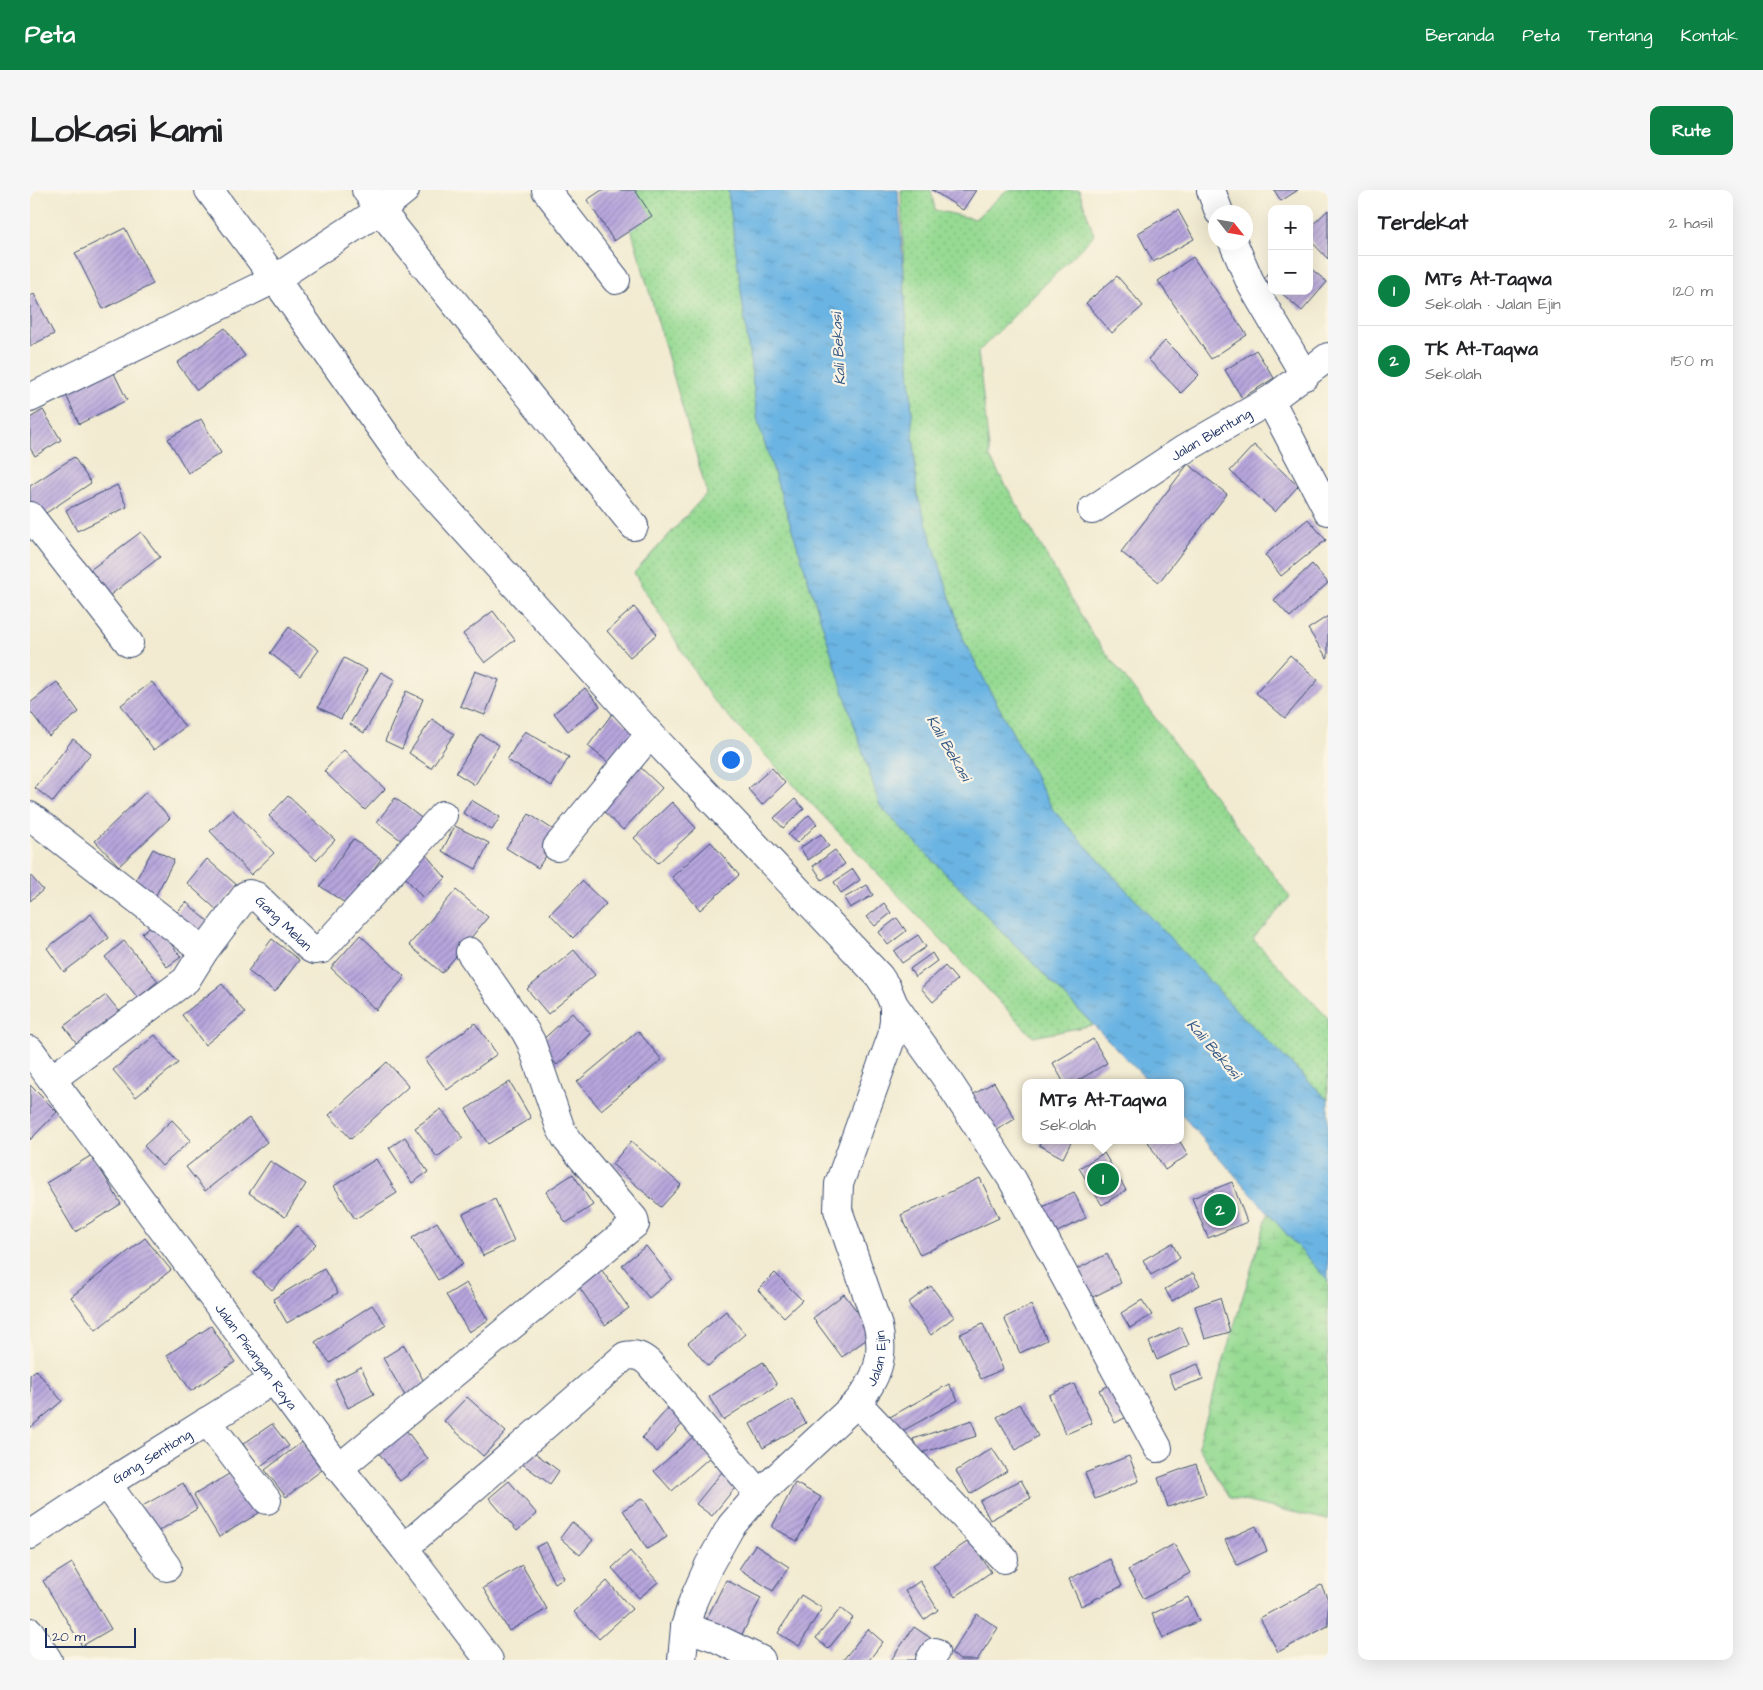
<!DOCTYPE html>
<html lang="id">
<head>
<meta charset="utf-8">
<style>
  :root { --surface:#fff; --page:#f6f6f6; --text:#202124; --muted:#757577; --line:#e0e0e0; --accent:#0b8043 }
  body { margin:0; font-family:"Architects Daughter",sans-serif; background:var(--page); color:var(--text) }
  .controls { position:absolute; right:15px; top:15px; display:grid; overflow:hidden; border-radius:10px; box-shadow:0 5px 20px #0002 }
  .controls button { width:45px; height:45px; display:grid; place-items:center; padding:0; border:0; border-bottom:1px solid var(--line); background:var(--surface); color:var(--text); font:25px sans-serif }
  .compass { position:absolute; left:1178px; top:15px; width:45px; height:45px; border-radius:50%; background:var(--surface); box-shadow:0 5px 20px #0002; rotate:121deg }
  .scale { position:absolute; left:15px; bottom:12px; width:91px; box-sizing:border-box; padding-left:5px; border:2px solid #1b2f5e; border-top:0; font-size:14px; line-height:18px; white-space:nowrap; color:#1b2f5e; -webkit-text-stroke:4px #fcf5e5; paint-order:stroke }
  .you { position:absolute; left:700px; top:569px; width:18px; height:18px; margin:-12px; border:4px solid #fff; border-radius:50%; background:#1a73e8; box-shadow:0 0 0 8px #1a73e833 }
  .badge { display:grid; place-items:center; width:32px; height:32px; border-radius:50%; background:var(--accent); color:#fff; font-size:16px; font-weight:700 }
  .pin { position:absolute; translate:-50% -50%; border:2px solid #fff; box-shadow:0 1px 5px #0006 }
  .popup { position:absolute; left:992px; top:889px; width:162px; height:65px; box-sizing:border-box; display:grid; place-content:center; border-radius:10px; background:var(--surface); filter:drop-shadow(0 1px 4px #0005); font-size:16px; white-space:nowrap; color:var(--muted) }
  .popup b { font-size:19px; color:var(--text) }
  .popup::after { content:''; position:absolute; left:50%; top:100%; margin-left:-10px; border:10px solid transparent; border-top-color:var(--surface) }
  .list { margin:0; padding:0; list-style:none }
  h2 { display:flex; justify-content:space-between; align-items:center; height:65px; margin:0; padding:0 20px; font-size:21px }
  h2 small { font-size:16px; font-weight:400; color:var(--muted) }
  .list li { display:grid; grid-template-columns:32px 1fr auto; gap:15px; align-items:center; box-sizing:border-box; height:70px; padding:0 20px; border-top:1px solid var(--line) }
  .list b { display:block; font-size:19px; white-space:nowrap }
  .list p { margin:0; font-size:16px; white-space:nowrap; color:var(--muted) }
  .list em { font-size:16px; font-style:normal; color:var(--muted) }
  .map { position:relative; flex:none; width:1298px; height:1470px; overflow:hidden; border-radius:10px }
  header { display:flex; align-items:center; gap:30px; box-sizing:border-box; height:70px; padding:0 25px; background:var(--accent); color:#fff }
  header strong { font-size:24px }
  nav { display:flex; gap:28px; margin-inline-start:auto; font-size:18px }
  .intro { display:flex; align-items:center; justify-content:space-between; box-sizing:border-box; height:120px; padding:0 30px }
  h1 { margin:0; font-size:35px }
  .button { padding:12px 22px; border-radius:10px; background:var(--accent); color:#fff; font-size:18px; font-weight:700 }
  main { display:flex; gap:30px; padding:0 30px }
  aside { flex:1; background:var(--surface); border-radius:10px; box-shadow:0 5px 20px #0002 }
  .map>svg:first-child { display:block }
  .grass { fill:url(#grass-dots); stroke:#588478 }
  .wetland { fill:url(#wetland-marsh); stroke:#588478 }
  .water { fill:url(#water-ripples); stroke:#4272a0 }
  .building { fill:url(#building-hatch) }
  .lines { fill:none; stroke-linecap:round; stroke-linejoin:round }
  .minor-casing { stroke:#3b4b6f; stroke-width:30 }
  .tertiary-casing { stroke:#3b4b6f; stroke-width:30 }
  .minor { stroke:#fff; stroke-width:28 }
  .tertiary { stroke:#fff; stroke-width:28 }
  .labels { text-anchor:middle; stroke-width:4.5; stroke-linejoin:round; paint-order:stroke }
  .street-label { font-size:14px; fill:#1b2f5e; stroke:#fcf5e5 }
  .water-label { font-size:15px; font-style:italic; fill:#335786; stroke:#fcf5e5 }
</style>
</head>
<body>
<header>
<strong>Peta</strong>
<nav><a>Beranda</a><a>Peta</a><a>Tentang</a><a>Kontak</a></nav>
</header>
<div class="intro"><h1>Lokasi kami</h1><a class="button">Rute</a></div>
<main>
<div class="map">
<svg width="1298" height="1470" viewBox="0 0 1298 1470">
  <defs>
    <pattern id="grass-dots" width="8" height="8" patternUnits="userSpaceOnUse" patternTransform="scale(1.25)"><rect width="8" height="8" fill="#96da93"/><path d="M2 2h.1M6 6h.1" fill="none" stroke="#81bb81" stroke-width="1.8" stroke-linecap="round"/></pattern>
    <pattern id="wetland-marsh" width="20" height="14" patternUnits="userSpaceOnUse" patternTransform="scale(1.25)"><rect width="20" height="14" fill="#96da93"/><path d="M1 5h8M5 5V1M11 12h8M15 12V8" fill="none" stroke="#81bb81"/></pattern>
    <pattern id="water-ripples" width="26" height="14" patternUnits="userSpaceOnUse" patternTransform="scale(1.25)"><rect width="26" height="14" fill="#6ab4e3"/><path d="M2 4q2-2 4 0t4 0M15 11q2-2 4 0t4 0" fill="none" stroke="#5693bb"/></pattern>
    <pattern id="building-hatch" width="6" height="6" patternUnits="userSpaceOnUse" patternTransform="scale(1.25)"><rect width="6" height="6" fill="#b7a6dd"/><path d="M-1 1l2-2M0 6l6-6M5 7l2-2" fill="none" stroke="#9488b6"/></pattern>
  </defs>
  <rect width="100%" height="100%" fill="#fcf5e5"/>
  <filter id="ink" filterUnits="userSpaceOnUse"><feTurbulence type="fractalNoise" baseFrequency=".02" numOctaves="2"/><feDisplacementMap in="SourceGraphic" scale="10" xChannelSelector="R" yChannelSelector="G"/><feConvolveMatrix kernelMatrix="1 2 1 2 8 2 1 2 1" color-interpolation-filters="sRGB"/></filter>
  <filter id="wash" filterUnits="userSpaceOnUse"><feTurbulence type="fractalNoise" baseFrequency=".0096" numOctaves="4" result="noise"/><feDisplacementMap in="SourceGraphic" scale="20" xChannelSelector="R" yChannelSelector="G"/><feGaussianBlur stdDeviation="1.12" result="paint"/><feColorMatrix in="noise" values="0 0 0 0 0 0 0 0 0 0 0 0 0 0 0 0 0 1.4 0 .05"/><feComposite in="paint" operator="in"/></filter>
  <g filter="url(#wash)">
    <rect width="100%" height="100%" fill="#f2ebd1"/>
    <!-- grass -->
    <g class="grass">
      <polygon points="590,0 698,0 728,232 850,616 1063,835 1003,847 681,508 604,383 677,303"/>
      <polygon points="871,0 901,0 905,20 945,29 977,0 1049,0 1064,45 948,162 960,268 1062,444 1260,707 1223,749 1298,828 1298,910 1205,819 1023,620 934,451 887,304 876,129"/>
    </g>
    <!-- wetland -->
    <polygon class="wetland" points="1238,1023 1298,1091 1298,1330 1200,1308 1168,1256"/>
    <!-- water -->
    <polygon class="water" points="698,0 868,0 887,304 934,451 1023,620 1205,819 1298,910 1298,1091 1151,924 1150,893 1120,893 850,616 728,232"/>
    <g id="blocks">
      <!-- building -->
      <g class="building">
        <polygon points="572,0 605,0 622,26 584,51 557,10"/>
        <polygon points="902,0 946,0 933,20"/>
        <polygon points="1244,0 1268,0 1251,11"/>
        <polygon points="1148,20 1164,49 1123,72 1108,43"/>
        <polygon points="1298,20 1298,69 1279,49 1279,38"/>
        <polygon points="95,38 123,94 73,119 45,63"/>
        <polygon points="1163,67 1217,145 1181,169 1128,91"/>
        <polygon points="1279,77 1297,92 1272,121 1249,101 1279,101"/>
        <polygon points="1242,79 1242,95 1234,89"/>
        <polygon points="1087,86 1113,116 1082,143 1056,113"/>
        <polygon points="4,104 24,144 0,156 0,106"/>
        <polygon points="195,138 215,166 167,200 147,173"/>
        <polygon points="1135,151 1169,185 1151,203 1118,169"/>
        <polygon points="1226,160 1244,188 1212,208 1195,180"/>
        <polygon points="81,177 97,210 49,234 34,200"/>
        <polygon points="13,220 31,250 5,266 0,258 0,228"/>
        <polygon points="171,229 191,263 158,283 138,249"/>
        <polygon points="1224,255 1268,296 1245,322 1200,281"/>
        <polygon points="44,267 61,293 7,329 0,318 0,296"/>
        <polygon points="1158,274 1197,304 1129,392 1091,362"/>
        <polygon points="87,295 97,317 47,341 36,320"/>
        <polygon points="1278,329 1296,350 1251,386 1235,365"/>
        <polygon points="111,342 130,367 79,406 60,380"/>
        <polygon points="1282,374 1298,393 1260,427 1244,410"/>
        <polygon points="604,417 627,444 600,467 577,441"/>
        <polygon points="463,421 485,450 455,473 433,444"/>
        <polygon points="1298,426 1298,467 1297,468 1278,439"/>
        <polygon points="259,437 289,460 270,486 240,463"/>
        <polygon points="1260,465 1288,490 1255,528 1226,503"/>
        <polygon points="314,468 337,480 311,529 288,517"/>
        <polygon points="445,481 469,490 455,525 430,516"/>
        <polygon points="351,482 365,490 334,543 320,534"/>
        <polygon points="27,492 49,522 19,546 0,521 0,513"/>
        <polygon points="122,492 155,537 124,560 91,515"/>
        <polygon points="555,498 570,516 538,541 524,523"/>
        <polygon points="376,501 393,509 372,559 355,551"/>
        <polygon points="582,524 609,544 584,577 558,556"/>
        <polygon points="402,529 424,544 401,578 379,563"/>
        <polygon points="495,541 539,567 522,596 477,570"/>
        <polygon points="450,544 469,555 445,595 426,583"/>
        <polygon points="43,549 61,563 23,612 5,598"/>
        <polygon points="314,560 355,599 335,620 294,581"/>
        <polygon points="608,575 632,598 593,640 569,617"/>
        <polygon points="742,578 755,593 732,615 718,599"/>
        <polygon points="116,602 140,628 89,676 65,651"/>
        <polygon points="258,606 305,650 286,670 239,626"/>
        <polygon points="365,608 394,630 376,654 347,632"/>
        <polygon points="765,609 774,619 753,638 744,628"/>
        <polygon points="441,610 470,627 462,640 433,623"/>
        <polygon points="642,612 666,638 628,673 604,648"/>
        <polygon points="203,620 244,663 221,685 180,641"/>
        <polygon points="499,624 530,644 508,678 476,658"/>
        <polygon points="779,625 787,634 767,653 758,645"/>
        <polygon points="425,636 459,653 446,679 412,661"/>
        <polygon points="791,644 799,656 778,670 770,658"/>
        <polygon points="323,649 351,669 318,715 290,696"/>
        <polygon points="681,652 709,685 670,720 642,687"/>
        <polygon points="390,658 416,688 393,708 367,678"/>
        <polygon points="123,659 144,670 125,707 103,695"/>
        <polygon points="805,660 815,674 792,690 783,676"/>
        <polygon points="177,669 208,696 187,720 157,693"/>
        <polygon points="823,679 830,690 811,703 804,692"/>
        <polygon points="0,685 13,700 0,711"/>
        <polygon points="552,691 576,714 543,748 520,724"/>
        <polygon points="837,695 843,705 820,718 814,708"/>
        <polygon points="426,700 458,727 412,783 379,755"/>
        <polygon points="156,712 179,732 165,748 142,728"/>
        <polygon points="854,713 861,723 845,736 837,727"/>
        <polygon points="61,724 79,748 34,782 17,758"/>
        <polygon points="867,728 876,741 858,755 849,742"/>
        <polygon points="125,733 151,767 137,777 112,743"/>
        <polygon points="330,745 375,787 346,820 301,778"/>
        <polygon points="888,745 896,757 872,773 864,761"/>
        <polygon points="242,749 269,770 245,802 218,781"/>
        <polygon points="94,751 128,791 108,808 75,767"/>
        <polygon points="544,760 565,785 518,824 497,799"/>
        <polygon points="902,763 907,771 885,787 880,779"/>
        <polygon points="915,776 927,790 903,812 891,798"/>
        <polygon points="192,794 215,823 175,855 152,825"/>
        <polygon points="76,805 94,827 51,859 34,836"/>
        <polygon points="542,823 561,844 527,875 508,854"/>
        <polygon points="445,833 467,864 417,900 395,870"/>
        <polygon points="608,841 632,870 571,920 547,892"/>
        <polygon points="125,845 148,873 106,907 83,880"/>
        <polygon points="1063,849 1077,873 1044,893 1034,893 1023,873"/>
        <polygon points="357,872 379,896 321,949 299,925"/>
        <polygon points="480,892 501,928 458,954 436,919"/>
        <polygon points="964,892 985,929 963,942 941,906"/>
        <polygon points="0,895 27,922 0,950"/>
        <polygon points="411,919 433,948 407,967 385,938"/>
        <polygon points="219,928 237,952 175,1001 156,977"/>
        <polygon points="142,930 161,950 132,976 114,956"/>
        <polygon points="375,947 398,982 382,993 359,958"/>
        <polygon points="1012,950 1042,950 1033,968 1009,955"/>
        <polygon points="1117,950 1149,950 1158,965 1135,980"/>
        <polygon points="601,951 651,995 631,1017 582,974"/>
        <polygon points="1074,963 1096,1000 1072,1015 1049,978"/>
        <polygon points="62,965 91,1014 45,1042 16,993"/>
        <polygon points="346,969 367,1003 325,1029 304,996"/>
        <polygon points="240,971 276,994 255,1027 219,1003"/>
        <polygon points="543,984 563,1015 536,1033 516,1002"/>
        <polygon points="950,988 969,1028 890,1065 871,1025"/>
        <polygon points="1202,992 1217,1032 1178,1048 1162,1008"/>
        <polygon points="1044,1002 1056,1028 1025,1043 1012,1017"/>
        <polygon points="465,1009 484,1051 453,1066 433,1024"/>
        <polygon points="407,1032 433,1074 408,1090 382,1048"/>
        <polygon points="267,1036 286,1054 242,1100 223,1083"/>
        <polygon points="115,1048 141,1080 66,1140 41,1107"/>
        <polygon points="1142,1053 1150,1068 1121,1085 1113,1070"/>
        <polygon points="616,1056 642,1089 619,1108 592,1075"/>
        <polygon points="1077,1064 1091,1093 1059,1109 1045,1080"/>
        <polygon points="568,1075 599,1118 575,1135 545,1091"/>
        <polygon points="294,1079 308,1103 257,1133 243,1109"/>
        <polygon points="745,1083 772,1110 754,1127 728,1100"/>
        <polygon points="1163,1083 1170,1095 1142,1111 1135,1099"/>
        <polygon points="436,1093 458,1130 439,1142 416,1105"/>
        <polygon points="901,1096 924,1127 901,1145 878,1113"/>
        <polygon points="814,1104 844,1144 812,1167 783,1128"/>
        <polygon points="1190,1108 1200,1142 1175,1149 1165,1116"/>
        <polygon points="1112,1110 1122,1125 1100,1138 1091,1123"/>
        <polygon points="342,1115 356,1135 300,1173 285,1152"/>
        <polygon points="1001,1115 1017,1150 990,1163 974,1128"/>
        <polygon points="696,1121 715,1144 678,1176 658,1153"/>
        <polygon points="953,1134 973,1179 951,1189 930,1144"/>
        <polygon points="181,1136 205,1172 161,1201 137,1165"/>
        <polygon points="1151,1137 1159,1155 1127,1170 1119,1152"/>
        <polygon points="374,1155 397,1197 377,1209 353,1168"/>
        <polygon points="733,1172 747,1195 693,1230 679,1207"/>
        <polygon points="1168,1174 1173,1189 1145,1199 1139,1185"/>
        <polygon points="331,1177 344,1204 318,1218 305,1190"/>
        <polygon points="6,1180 32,1211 0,1238 0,1185"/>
        <polygon points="1091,1190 1106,1222 1085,1233 1069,1200"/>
        <polygon points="919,1194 928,1210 869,1243 860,1227"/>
        <polygon points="1044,1194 1062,1233 1036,1244 1019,1205"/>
        <polygon points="437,1207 476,1242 453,1266 414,1231"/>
        <polygon points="762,1209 776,1233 733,1258 720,1234"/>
        <polygon points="989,1214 1008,1246 986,1260 967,1227"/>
        <polygon points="639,1217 655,1231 627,1262 612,1248"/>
        <polygon points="942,1230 947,1246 888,1264 883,1249"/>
        <polygon points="242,1234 259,1256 229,1277 213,1254"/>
        <polygon points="376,1240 398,1269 370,1291 348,1262"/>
        <polygon points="663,1247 680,1267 642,1301 624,1281"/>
        <polygon points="272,1252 292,1280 256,1307 235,1280"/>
        <polygon points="962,1258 977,1281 940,1304 926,1281"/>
        <polygon points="501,1260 529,1281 520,1294 491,1273"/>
        <polygon points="1099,1266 1109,1291 1065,1309 1055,1283"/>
        <polygon points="1166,1274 1176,1304 1138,1317 1128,1288"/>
        <polygon points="204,1281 229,1323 189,1347 164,1305"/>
        <polygon points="692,1282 708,1294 682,1326 666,1314"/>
        <polygon points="991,1290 1001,1308 960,1330 950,1311"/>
        <polygon points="479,1291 507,1324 487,1341 459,1308"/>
        <polygon points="153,1293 167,1319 123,1344 109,1318"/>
        <polygon points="765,1293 791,1307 767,1351 742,1337"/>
        <polygon points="613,1308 637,1347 617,1359 593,1320"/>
        <polygon points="542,1332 563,1350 550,1365 530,1348"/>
        <polygon points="1226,1336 1237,1361 1207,1375 1195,1350"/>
        <polygon points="940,1350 961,1382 925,1407 903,1375"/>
        <polygon points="516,1352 534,1388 524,1393 506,1357"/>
        <polygon points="1144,1354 1160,1383 1114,1409 1098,1380"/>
        <polygon points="725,1355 759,1377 743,1401 709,1379"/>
        <polygon points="600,1361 628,1392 609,1408 582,1378"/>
        <polygon points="1080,1369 1092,1396 1051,1416 1039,1389"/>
        <polygon points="42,1373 81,1439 52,1456 13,1391"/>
        <polygon points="492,1375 517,1419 479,1441 453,1398"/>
        <polygon points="696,1390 731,1408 709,1450 675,1432"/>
        <polygon points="577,1391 602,1419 569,1449 544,1422"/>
        <polygon points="890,1391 908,1420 894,1430 875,1401"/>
        <polygon points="1291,1395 1298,1409 1298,1436 1248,1462 1230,1428"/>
        <polygon points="771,1405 792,1418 769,1456 748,1443"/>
        <polygon points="1158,1407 1169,1431 1133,1448 1122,1424"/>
        <polygon points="811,1418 823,1428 798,1459 786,1448"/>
        <polygon points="947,1424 968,1438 947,1470 930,1470 921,1463"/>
        <polygon points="884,1437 902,1449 888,1470 861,1470"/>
        <polygon points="838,1439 853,1452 839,1470 813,1470"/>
      </g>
    </g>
  </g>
  <g filter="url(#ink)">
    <use href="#blocks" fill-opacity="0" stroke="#3b4b6f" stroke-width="1"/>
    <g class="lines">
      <defs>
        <g id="minor">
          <polyline points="179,0 245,89 379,278 620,544 849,786 857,798 864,815 914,885 982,989 1128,1258"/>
          <polyline points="336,0 350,20 604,336"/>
          <polyline points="516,0 586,90"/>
          <polyline points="1181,0 1189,22"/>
          <polyline points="1203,52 1221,94 1275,186"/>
          <polyline points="0,208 245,89 350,20 375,0"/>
          <polyline points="1240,210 1298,321"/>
          <path id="s1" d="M1062,320l91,-60 87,-50 58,-43"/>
          <polyline points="0,326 99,453"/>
          <polyline points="0,626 174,761"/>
          <polyline points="527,657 620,544"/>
          <path id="s2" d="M22,889l134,-99 18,-29 42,-56 3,-1 7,2 54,52 4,2 8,-1 121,-134"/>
          <polyline points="827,1213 974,1369"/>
          <polyline points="177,1231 237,1310"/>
          <polyline points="309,1278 605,1034 604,1029 537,950 530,937 501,852 495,841 440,762"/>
          <polyline points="77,1294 137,1377"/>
          <path id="s3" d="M0,1345l77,-51 168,-105"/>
          <path d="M374,1358l221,-192c11,-2 16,0 24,7l110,131"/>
          <polyline points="655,1437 684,1447 731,1470"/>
          <polyline points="0,1442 18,1470"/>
          <path id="s4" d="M652,1470l3,-33 8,-26 16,-36 22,-39 28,-32 98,-91c20,-24 28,-46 21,-77l-40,-116 1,-26 53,-148 2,-16v-15"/>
          <polyline points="900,1470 905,1462"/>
        </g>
        <g id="tertiary">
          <path id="s5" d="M0,860l309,418 65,80 85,112"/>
        </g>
      </defs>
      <!-- minor casing -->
      <use href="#minor" class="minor-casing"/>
      <!-- tertiary casing -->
      <use href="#tertiary" class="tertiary-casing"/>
      <!-- minor -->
      <use href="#minor" class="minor"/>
      <!-- tertiary -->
      <use href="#tertiary" class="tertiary"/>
    </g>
  </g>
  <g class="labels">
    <!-- street labels -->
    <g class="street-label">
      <text dy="5" stroke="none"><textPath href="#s1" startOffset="141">Jalan Blentung</textPath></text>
      <text dy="5" stroke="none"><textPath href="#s2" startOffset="320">Gang Melan</textPath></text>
      <text dy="5" stroke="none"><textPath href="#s5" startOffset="381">Jalan Pisangan Raya</textPath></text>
      <text dy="5" stroke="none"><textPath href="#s4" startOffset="371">Jalan Ejin</textPath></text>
      <text dy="5" stroke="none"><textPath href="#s3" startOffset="145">Gang Sentiong</textPath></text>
    </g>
    <!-- water labels -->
    <g class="water-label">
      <text transform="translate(808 159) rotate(-93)" y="5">Kali Bekasi</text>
      <text transform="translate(919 558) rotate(60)" y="5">Kali Bekasi</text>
      <text transform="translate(1184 859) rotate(49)" y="5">Kali Bekasi</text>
    </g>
  </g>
</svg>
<div class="controls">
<button>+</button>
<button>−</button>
</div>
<svg class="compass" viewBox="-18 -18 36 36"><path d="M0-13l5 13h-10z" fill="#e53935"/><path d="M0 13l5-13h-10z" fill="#757577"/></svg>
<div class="scale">20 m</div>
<div class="you"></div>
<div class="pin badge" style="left:1073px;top:989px">1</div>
<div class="popup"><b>MTs At-Taqwa</b>Sekolah</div>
<div class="pin badge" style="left:1190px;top:1020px">2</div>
</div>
<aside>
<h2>Terdekat<small>2 hasil</small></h2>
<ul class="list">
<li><span class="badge">1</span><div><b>MTs At-Taqwa</b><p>Sekolah · Jalan Ejin</p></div><em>120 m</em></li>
<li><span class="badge">2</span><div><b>TK At-Taqwa</b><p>Sekolah</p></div><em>150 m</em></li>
</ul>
</aside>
</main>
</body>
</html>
